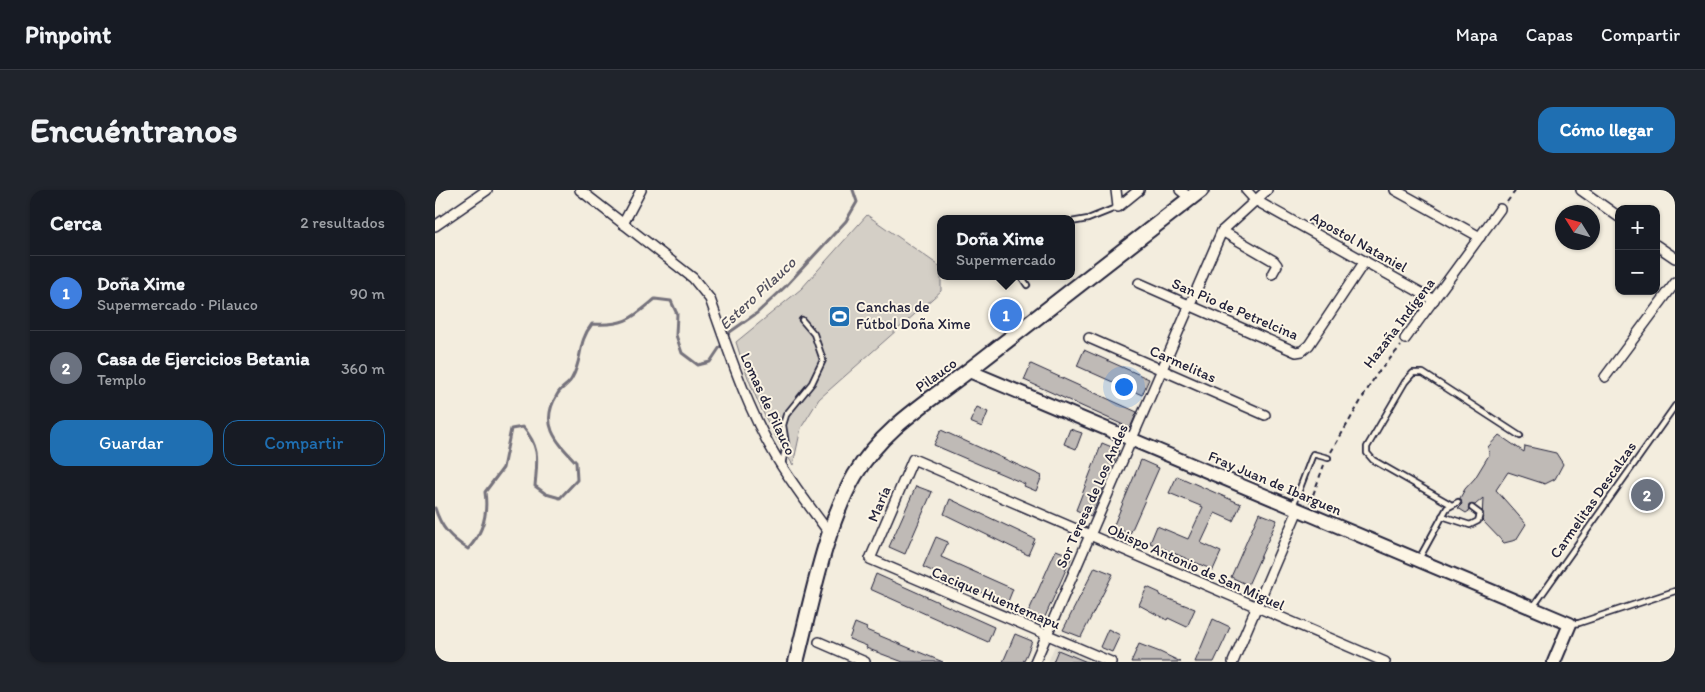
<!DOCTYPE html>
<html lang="es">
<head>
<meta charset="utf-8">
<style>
  :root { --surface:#171b24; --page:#20242c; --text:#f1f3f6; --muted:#9ea1a6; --line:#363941; --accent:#1f6fb2 }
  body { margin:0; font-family:Itim,sans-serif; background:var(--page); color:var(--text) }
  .controls { position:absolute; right:15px; top:15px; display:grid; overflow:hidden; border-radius:10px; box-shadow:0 1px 4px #0004 }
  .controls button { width:45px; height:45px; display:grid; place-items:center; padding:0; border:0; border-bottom:1px solid var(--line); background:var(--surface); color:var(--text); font:25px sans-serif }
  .compass { position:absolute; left:1120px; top:15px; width:45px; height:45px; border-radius:50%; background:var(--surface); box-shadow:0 1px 4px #0004; rotate:307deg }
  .you { position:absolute; left:688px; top:196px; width:18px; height:18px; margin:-12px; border:4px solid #fff; border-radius:50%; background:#1a73e8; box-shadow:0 0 0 8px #1a73e833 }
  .badge { display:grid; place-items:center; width:32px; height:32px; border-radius:50%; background:var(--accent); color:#fff; font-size:16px; font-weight:700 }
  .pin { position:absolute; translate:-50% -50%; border:2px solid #fff; box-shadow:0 1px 5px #0006 }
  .popup { position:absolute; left:502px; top:25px; width:138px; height:65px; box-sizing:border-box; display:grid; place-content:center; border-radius:10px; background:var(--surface); filter:drop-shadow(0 1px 4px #0005); font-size:16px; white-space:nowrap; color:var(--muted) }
  .popup b { font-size:19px; color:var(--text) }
  .popup::after { content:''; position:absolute; left:50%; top:100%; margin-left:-10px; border:10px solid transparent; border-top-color:var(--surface) }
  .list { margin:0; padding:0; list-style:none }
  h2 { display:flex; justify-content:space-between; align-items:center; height:65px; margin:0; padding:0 20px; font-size:21px }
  h2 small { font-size:16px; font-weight:400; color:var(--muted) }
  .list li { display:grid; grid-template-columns:32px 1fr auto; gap:15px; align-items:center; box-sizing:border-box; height:75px; padding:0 20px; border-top:1px solid var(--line) }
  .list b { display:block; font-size:19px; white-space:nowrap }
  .list p { margin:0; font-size:16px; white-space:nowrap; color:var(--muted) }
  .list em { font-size:16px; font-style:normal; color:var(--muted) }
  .actions { display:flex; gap:10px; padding:15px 20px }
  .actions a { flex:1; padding:11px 0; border:1px solid var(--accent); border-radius:15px; text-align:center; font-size:18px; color:var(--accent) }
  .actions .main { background:var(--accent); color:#fff }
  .map { position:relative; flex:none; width:1240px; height:472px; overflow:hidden; border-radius:15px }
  header { display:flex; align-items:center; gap:30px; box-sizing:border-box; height:70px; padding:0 25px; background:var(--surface); border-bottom:1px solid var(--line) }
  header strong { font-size:24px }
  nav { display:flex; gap:28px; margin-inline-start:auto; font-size:18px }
  .intro { display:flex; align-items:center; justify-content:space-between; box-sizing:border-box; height:120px; padding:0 30px }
  h1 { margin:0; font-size:35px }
  .button { padding:12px 22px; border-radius:15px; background:var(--accent); color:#fff; font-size:18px; font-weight:700 }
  main { display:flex; gap:30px; padding:0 30px }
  aside { flex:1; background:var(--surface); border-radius:15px; box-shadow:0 1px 4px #0004 }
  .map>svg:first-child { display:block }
  .built { fill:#e3ded2 }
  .green { fill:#d4cfc6; stroke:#7b7880 }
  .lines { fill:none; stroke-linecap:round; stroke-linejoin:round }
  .stream { stroke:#75727b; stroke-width:3 }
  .building { fill:#bfbab6; stroke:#22223b }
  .lane-casing { stroke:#22223b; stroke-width:8 }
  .street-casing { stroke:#22223b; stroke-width:12 }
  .secondary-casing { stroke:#22223b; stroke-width:16 }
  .primary-casing { stroke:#22223b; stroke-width:18 }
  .path { stroke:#22223b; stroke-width:2; stroke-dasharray:5 4; stroke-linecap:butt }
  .lane { stroke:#fcf5e5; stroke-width:4.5 }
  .street { stroke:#fcf5e5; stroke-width:9 }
  .secondary { stroke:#fcf5e5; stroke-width:12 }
  .primary { stroke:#fcf5e5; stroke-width:14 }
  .labels { text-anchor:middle; stroke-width:4; stroke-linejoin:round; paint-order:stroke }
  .street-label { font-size:15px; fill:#22223b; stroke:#fcf5e5 }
  .poi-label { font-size:15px; fill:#22223b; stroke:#fcf5e5; text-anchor:start }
  .water-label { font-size:16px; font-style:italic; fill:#525160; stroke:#fcf5e5 }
</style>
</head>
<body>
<header>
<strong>Pinpoint</strong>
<nav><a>Mapa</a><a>Capas</a><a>Compartir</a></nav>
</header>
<div class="intro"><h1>Encuéntranos</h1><a class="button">Cómo llegar</a></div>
<main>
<aside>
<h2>Cerca<small>2 resultados</small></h2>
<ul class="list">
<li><span class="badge" style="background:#3f7fe0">1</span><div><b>Doña Xime</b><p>Supermercado · Pilauco</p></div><em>90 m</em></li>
<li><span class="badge" style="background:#6b7280">2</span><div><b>Casa de Ejercicios Betania</b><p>Templo</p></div><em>360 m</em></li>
</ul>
<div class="actions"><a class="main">Guardar</a><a>Compartir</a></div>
</aside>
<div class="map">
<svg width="1240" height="472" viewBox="0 0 1240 472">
  <rect width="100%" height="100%" fill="#f3edde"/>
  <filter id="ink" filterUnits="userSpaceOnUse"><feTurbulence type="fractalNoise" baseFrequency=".02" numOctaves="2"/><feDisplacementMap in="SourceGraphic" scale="10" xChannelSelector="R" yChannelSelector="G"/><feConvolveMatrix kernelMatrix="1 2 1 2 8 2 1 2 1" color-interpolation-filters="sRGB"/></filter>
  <g filter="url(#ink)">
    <!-- built -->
    <polygon class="built" points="621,453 663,472 613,472"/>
    <!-- green -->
    <path class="green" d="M432,25l74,52v24l-122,108 -18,29 -8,37c-26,-39 -44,-79 -57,-123l65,-53z"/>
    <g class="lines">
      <!-- stream -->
      <path class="stream" d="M0,318c6,20 16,30 33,41 15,-16 20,-36 17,-57l18,-24 8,-39 12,-2c18,21 14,34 12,59l11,8 14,4 17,-18 -1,-18c-20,-21 -37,-38 -19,-67 3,-7 12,-10 15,-17 11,-19 5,-35 20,-54 33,2 39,-5 63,-25l16,2 6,13 -1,21 6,18 16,12 12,-3 20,-30 27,-19 29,-27 60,-65 11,-19 -4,-12"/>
    </g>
    <!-- building -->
    <g class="building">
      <polygon points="649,160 714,189 707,205 642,176"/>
      <polygon points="596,174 702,222 695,238 589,190"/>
      <polygon points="542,217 553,222 547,237 535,232"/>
      <polygon points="635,239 647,243 641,259 629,254"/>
      <polygon points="506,240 607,286 601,301 589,296 590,294 499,255"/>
      <polygon points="1064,245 1089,262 1090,256 1121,263 1128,274 1120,289 1110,294 1073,282 1061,300 1091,334 1081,350 1069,353 1047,330 1048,308 1040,315 1034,315 1034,321 1031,323 1023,318 1027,314 1025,308 1030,299 1040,288 1054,265 1053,257"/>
      <polygon points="667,253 684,260 656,327 641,320"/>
      <polygon points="706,270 724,278 695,344 678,337"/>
      <polygon points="742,286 806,314 798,331 780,323 766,353 786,362 778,380 715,353 722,336 753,349 768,317 734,303"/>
      <polygon points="481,296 497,302 470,364 454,357"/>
      <polygon points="515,309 600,349 593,365 509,324"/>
      <polygon points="824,323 842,330 813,395 796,387"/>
      <polygon points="501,347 513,352 506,367 578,399 572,414 488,377"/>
      <polygon points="621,360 637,366 609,429 593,423"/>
      <polygon points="660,377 678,384 646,447 628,440"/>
      <polygon points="441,384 559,437 553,452 435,399"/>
      <polygon points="712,397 725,403 724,405 760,419 752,437 733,428 732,430 704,415"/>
      <polygon points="778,429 795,437 790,449 779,472 760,472"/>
      <polygon points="420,433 432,438 431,440 508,472 468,472 431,458 432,456 414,449"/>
      <polygon points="673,439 685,445 677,462 665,457"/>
      <polygon points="580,444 597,451 592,464 588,472 568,472"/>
      <polygon points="704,454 725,462 746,472 696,472"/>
      <polygon points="623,460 652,472 618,472"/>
    </g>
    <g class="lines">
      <defs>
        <g id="lane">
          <polyline points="636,32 653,29 683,17"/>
          <polyline points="586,86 592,95"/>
          <polyline points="347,275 351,254 348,235 351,225 377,193 388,170 379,144 367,130"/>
          <polyline points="1015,314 938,270 932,263 932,257 970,192 978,183 988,183 1085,246"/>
          <polyline points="858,316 878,264 893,268"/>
          <polyline points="1007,326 1035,335 1043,331 1045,324 1037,318"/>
          <polyline points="984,369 1012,318 1023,312"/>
          <polyline points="1098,417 1240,216"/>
          <polyline points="1137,434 1144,433 1240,401"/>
        </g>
        <g id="street">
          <path d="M145,0l113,88 17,21c19,53 36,107 65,156 16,28 36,53 55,79"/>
          <polyline points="681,0 683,17 704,0"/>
          <polyline points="745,0 755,8"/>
          <polyline points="811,0 820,10 999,110"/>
          <polyline points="960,0 1045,47"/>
          <polyline points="1146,0 1184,27"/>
          <polyline points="188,34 206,0"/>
          <polyline points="0,36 52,0"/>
          <polyline points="787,41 839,71 842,75 837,84"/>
          <polyline points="1221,55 1240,68"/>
          <polyline points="704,93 861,162 867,161 874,155 930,71"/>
          <polyline points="654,148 830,225"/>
          <polyline points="970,149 1065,19"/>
          <polyline points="1170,187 1240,93"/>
          <polyline points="384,452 430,472"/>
          <polyline points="600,472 787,41 832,0"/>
          <polyline points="676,472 435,369 478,269 950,472"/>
          <polyline points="798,472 863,320"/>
        </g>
        <polyline id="secondary" points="534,181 1135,434 1119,472"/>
        <path id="primary" d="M361,472c15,-58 29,-136 59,-187 29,-49 78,-76 122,-111 74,-58 149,-116 224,-174"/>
      </defs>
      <!-- lane casing -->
      <use href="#lane" class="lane-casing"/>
      <!-- street casing -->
      <use href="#street" class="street-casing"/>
      <!-- secondary casing -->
      <use href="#secondary" class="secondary-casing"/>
      <!-- primary casing -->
      <use href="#primary" class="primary-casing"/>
      <!-- path -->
      <g class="path">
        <polyline points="1072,12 1081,0"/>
        <polyline points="896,262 941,185 966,156"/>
        <polyline points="875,313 889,275"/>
      </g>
      <!-- lane -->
      <use href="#lane" class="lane"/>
      <!-- street -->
      <use href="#street" class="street"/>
      <!-- secondary -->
      <use href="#secondary" class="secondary"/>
      <!-- primary -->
      <use href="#primary" class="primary"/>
    </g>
  </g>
  <!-- icons -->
  <defs>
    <symbol id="stadium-square" viewBox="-11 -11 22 22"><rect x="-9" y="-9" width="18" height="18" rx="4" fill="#1f6fb2" stroke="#fcf5e5"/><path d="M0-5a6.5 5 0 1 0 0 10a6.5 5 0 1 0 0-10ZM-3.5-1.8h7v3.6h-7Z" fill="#fff"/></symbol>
  </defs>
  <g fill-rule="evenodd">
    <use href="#stadium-square" x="392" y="114" width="25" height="25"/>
  </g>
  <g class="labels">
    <!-- street labels -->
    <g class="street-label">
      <text transform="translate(924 52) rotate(29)" y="5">Apostol Nataniel</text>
      <text transform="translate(800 119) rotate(23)" y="5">San Pio de Petrelcina</text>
      <text transform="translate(964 133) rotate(-53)" y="5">Hazaña Indígena</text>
      <text transform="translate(748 174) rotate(24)" y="5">Carmelitas</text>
      <text transform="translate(501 185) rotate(-36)" y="5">Pilauco</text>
      <text transform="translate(333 214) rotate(65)" y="5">Lomas de Pilauco</text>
      <text transform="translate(840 293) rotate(23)" y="5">Fray Juan de Ibarguen</text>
      <text transform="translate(657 306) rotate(-66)" y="5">Sor Teresa de Los Andes</text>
      <text transform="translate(1158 310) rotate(-55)" y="5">Carmelitas Descalzas</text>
      <text transform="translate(444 314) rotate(-67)" y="5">María</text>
      <text transform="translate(761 377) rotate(24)" y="5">Obispo Antonio de San Miguel</text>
      <text transform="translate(561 408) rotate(23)" y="5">Cacique Huentemapu</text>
    </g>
    <!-- poi labels -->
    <g class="poi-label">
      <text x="421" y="122">Canchas de<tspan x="421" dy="17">Fútbol Doña Xime</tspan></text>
    </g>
    <!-- water labels -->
    <g class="water-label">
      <text transform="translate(322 103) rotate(-43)" y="6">Estero Pilauco</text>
    </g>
  </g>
</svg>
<div class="controls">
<button>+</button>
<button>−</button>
</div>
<svg class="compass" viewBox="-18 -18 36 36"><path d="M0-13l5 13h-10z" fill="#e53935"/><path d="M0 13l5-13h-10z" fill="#9ea1a6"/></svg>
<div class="you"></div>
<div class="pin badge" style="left:571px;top:125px;background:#3f7fe0">1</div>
<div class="popup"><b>Doña Xime</b>Supermercado</div>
<div class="pin badge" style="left:1212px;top:305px;background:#6b7280">2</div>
</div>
</main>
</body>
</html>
